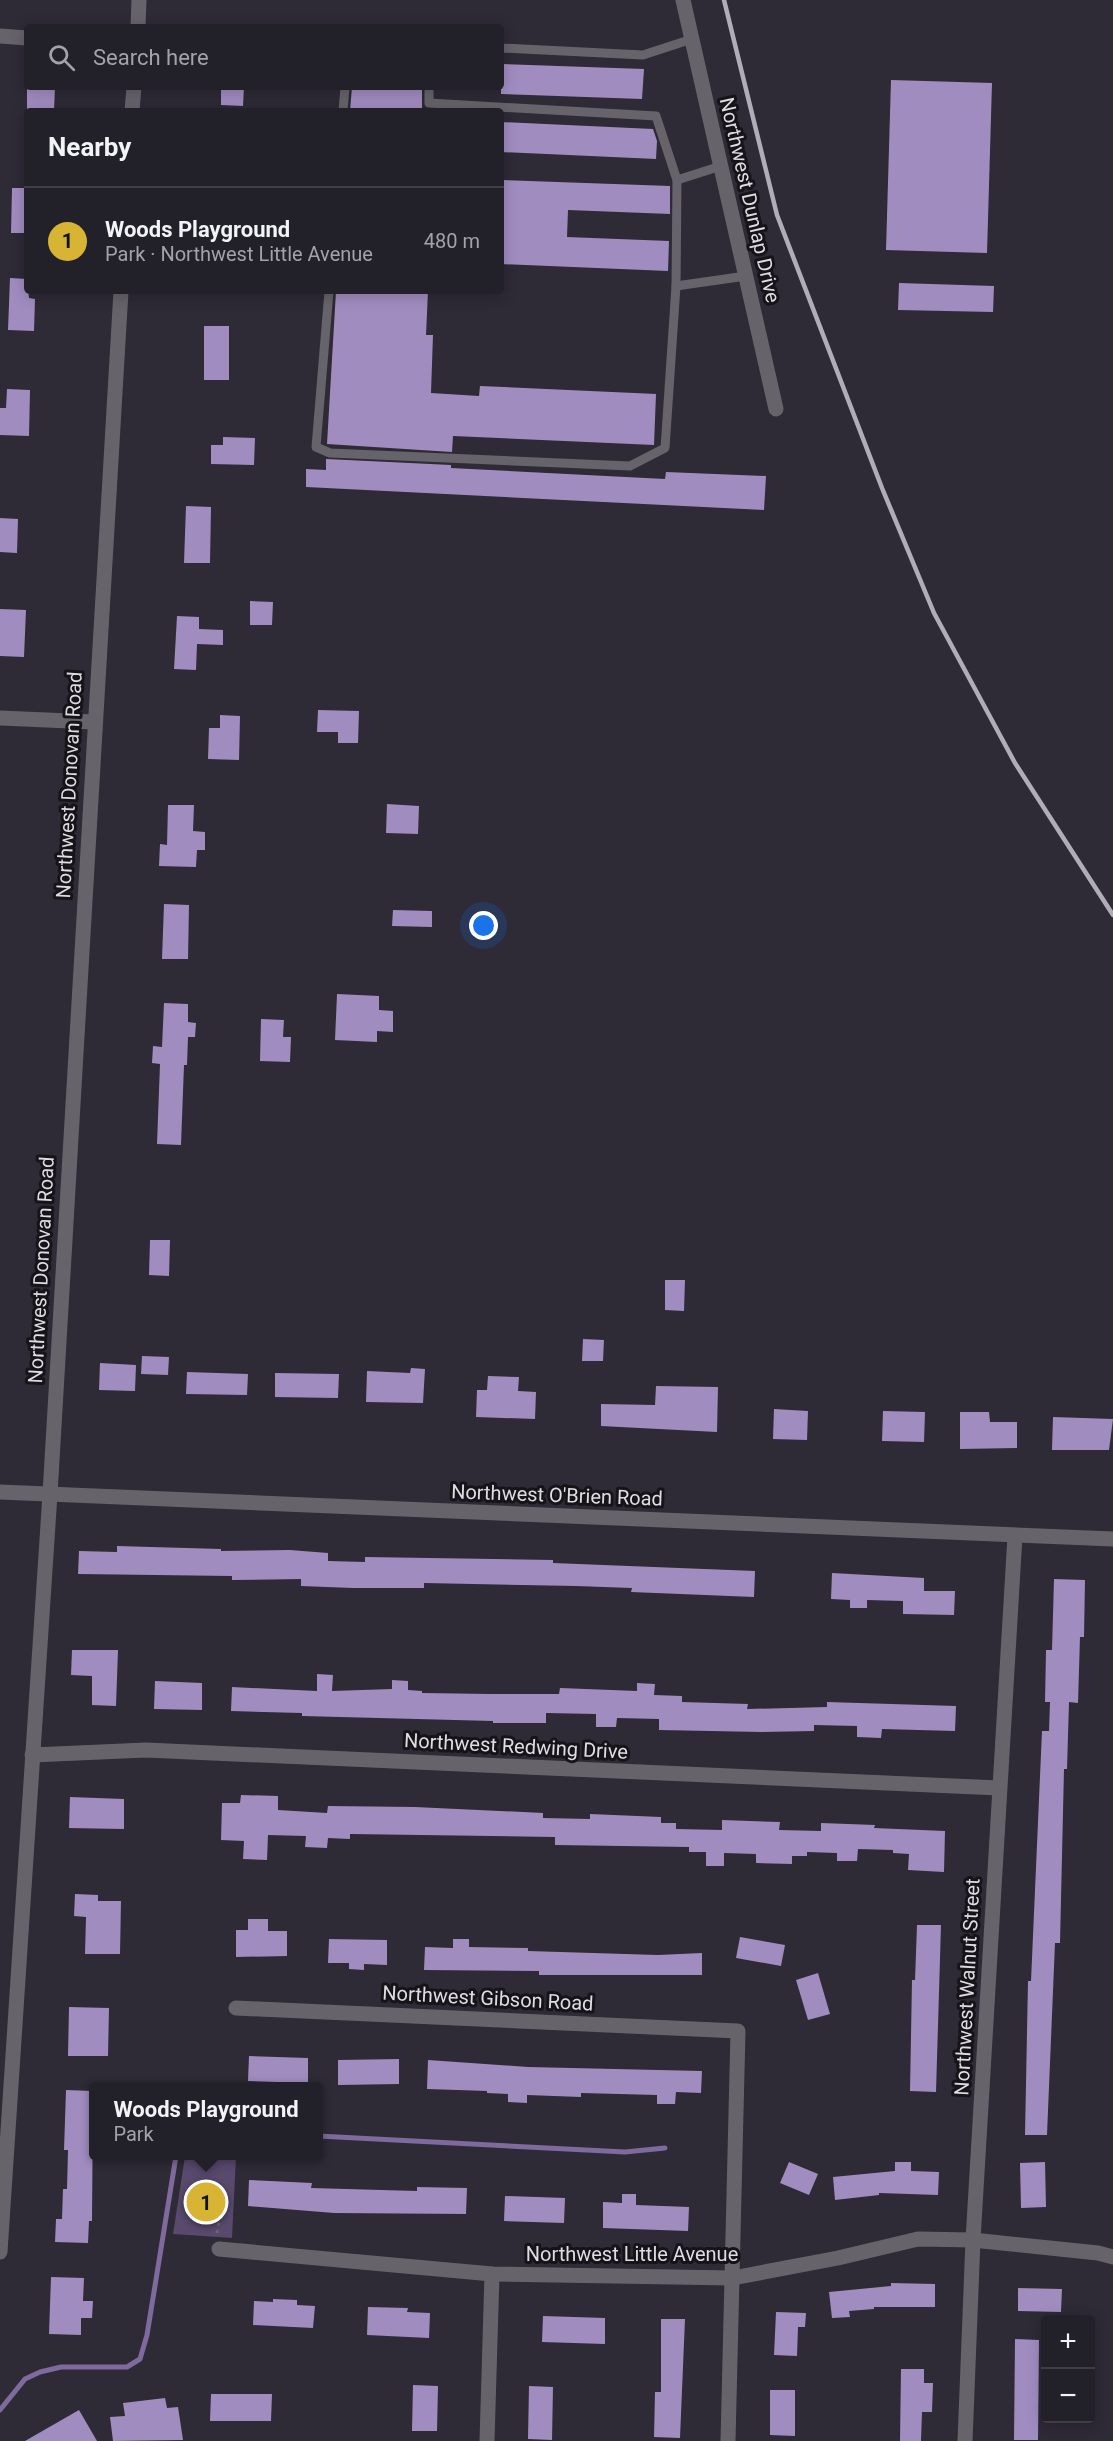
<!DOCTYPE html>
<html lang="en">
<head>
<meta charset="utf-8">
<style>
  :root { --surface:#222028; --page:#2e2d34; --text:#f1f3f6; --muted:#a2a3a8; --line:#3f3e45; --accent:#d8b434 }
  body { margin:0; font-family:Roboto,sans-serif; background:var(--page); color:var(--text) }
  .controls { position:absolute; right:18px; bottom:18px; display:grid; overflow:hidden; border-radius:6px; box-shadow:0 3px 15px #0003 }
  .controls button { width:54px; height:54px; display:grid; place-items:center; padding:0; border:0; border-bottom:2px solid var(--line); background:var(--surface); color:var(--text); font:30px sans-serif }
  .you { position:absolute; left:484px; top:926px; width:21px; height:21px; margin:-15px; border:4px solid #fff; border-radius:50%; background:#1a73e8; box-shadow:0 0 0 9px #1a73e833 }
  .badge { display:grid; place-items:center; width:39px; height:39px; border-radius:50%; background:var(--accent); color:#111; font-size:20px; font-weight:700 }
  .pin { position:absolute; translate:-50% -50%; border:3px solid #fff; box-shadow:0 2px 6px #0006 }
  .popup { position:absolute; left:89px; top:2082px; width:234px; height:78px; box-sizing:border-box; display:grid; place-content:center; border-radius:6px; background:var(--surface); filter:drop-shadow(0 2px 4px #0005); font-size:20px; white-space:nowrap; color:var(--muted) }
  .popup b { font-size:22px; color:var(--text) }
  .popup::after { content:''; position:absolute; left:50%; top:100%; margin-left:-12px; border:12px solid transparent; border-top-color:var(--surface) }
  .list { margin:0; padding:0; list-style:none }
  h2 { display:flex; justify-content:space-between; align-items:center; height:78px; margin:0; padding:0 24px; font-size:26px }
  h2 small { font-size:20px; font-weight:400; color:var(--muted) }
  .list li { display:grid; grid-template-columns:39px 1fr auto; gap:18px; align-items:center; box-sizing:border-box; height:108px; padding:0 24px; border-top:2px solid var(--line) }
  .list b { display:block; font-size:22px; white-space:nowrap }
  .list p { margin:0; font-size:20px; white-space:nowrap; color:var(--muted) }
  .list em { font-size:20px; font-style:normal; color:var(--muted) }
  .icon { flex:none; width:33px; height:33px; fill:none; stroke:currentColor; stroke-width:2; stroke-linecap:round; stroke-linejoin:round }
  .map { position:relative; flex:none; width:1113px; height:2441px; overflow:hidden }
  .search { position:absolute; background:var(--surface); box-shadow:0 3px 15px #0003; left:24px; top:24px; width:480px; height:66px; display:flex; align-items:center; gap:15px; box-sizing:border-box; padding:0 21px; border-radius:6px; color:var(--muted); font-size:22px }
  .panel { position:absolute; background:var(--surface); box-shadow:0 3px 15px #0003; left:24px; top:108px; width:480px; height:186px; border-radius:6px }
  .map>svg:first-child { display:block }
  .green { fill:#58496d }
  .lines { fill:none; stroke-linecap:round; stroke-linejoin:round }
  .stream { stroke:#7e6a9c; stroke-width:5 }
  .building { fill:#a18cc0 }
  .path { stroke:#696670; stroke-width:3; stroke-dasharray:3 4.5; stroke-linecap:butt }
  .service { stroke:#66646a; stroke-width:9 }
  .minor { stroke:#66646a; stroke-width:15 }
  .tertiary { stroke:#66646a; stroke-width:15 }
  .rail { stroke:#b1adb7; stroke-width:4.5 }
  .labels { text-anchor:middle; stroke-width:6; stroke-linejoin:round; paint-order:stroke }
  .street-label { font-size:20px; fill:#dfdce4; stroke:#161319 }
</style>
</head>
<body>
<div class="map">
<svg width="1113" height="2441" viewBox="0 0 1113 2441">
  <rect width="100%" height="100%" fill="#2e2a36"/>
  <!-- green -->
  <polygon class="green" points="185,2156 236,2156 232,2238 173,2234"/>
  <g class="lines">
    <!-- stream -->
    <g class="stream">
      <polyline points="318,2136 625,2152 665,2148"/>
      <polyline points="0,2410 25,2379 40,2372 61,2367 127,2367 140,2359 147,2335 176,2156"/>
    </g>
  </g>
  <!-- building -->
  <g class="building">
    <polygon points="501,64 644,69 642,99 501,94"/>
    <polygon points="891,80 992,83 987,253 886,250"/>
    <polygon points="27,87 55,87 54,111 27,111"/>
    <polygon points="221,87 244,87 243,106 221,105"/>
    <polygon points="352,87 422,87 422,111 350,111"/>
    <polygon points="501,122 653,129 657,141 656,159 501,152"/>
    <polygon points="501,180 670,186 670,214 568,210 567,237 669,241 668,271 501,264"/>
    <polygon points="12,188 27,188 27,233 11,233"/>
    <polygon points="10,278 27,279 29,298 35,299 34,331 8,330"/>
    <polygon points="899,283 994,286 993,312 898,310"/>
    <polygon points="336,291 428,291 426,335 433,335 431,393 479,396 480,386 656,394 654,445 453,436 452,452 327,444"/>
    <rect x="204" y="326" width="25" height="54"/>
    <polygon points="7,389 30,390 29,436 0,435 0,408 6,408"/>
    <polygon points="223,437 255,438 254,465 211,464 211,445 223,445"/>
    <polygon points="326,459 451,465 451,468 665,479 666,472 766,476 764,510 306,487 306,469 326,470"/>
    <polygon points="186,506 211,507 210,563 184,563"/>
    <polygon points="0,518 18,519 17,553 0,552"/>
    <polygon points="250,601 273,602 272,625 250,625"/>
    <polygon points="0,609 26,610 24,657 0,656"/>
    <polygon points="177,616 199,617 199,629 223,630 223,645 197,644 196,670 174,669"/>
    <polygon points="318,710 359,711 358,743 338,743 338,732 317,732"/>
    <polygon points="220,715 240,716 239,760 208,759 209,728 220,728"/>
    <polygon points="387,804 419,806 418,834 386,833"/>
    <polygon points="168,805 194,805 193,831 205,832 205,850 197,850 196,867 159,866 160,844 167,845"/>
    <polygon points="164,904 189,905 188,959 162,959"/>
    <polygon points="393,910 432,911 432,927 392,926"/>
    <polygon points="337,994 379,996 379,1010 393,1011 393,1032 377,1031 377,1042 335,1040"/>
    <polygon points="164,1003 188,1004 188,1022 196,1023 195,1037 188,1037 187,1065 184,1065 181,1145 157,1144 160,1064 152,1063 153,1046 162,1047"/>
    <polygon points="261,1019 284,1020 283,1037 291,1037 290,1062 260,1061"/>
    <polygon points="150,1240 170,1240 169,1276 149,1275"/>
    <polygon points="665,1280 685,1280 684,1311 665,1310"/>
    <polygon points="583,1339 604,1340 603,1361 582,1361"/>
    <polygon points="142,1356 169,1357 168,1375 141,1374"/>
    <polygon points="100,1363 136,1365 135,1391 99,1390"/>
    <polygon points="411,1368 425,1369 423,1403 366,1402 367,1371 410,1373"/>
    <polygon points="187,1372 248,1374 247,1395 186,1394"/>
    <polygon points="275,1373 339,1374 338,1398 275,1397"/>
    <polygon points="488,1376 519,1377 518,1391 536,1392 535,1419 476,1417 477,1390 487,1390"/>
    <polygon points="656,1386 718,1387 717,1432 601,1426 601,1404 655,1405"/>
    <polygon points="774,1409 808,1411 807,1440 773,1439"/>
    <polygon points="883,1411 925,1412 924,1442 882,1441"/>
    <polygon points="960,1412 989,1412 990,1422 1017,1422 1017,1448 960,1449"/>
    <polygon points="1053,1417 1113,1419 1109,1450 1052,1450"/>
    <polygon points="117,1546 221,1549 221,1551 290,1550 328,1553 328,1561 365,1562 365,1557 553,1560 553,1563 755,1571 754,1597 631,1592 632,1588 576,1586 424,1583 424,1588 353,1588 301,1586 301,1579 232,1580 232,1576 78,1574 79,1551 117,1552"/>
    <polygon points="832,1573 924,1578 924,1591 955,1591 954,1615 903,1614 903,1601 867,1600 867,1608 850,1608 850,1600 831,1599"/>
    <polygon points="1054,1579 1085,1580 1084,1637 1080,1637 1078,1703 1069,1702 1067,1769 1064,1769 1060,1943 1055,1943 1047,2135 1025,2135 1028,1981 1031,1981 1042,1731 1049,1731 1050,1702 1045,1702 1046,1650 1052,1650"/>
    <polygon points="72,1650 118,1650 116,1706 92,1705 92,1676 71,1675"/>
    <polygon points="317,1674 333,1675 332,1691 392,1689 392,1680 408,1681 408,1690 422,1691 422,1693 491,1694 559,1694 560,1688 637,1691 637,1683 655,1684 654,1695 682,1696 682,1702 748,1704 747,1709 827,1707 827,1702 956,1706 955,1731 882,1729 881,1738 857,1737 857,1726 814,1725 814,1731 762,1732 659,1730 659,1719 617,1718 616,1727 596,1727 596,1714 546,1713 546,1723 493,1723 493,1721 302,1716 302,1713 231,1711 232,1687 317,1691"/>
    <polygon points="155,1681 202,1683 202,1710 154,1709"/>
    <polygon points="241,1795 278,1796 278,1810 327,1813 328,1806 415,1807 543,1813 543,1818 590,1819 590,1814 661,1817 661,1823 676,1823 676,1829 722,1830 722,1820 780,1822 779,1830 821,1831 821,1823 875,1825 874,1828 945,1831 944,1872 908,1870 909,1854 893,1853 893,1850 858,1849 857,1861 837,1861 837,1853 807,1852 807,1856 792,1856 792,1864 756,1863 756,1854 724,1853 724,1866 706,1866 706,1852 689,1852 689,1847 555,1845 555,1837 350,1834 350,1839 328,1838 327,1848 305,1847 306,1836 268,1835 267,1860 243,1859 244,1841 221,1840 222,1803 240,1803"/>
    <polygon points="70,1797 124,1799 124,1829 69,1828"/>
    <polygon points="75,1894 98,1895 98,1901 121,1901 120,1954 85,1954 86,1917 74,1916"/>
    <polygon points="248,1919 268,1919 268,1931 287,1931 287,1956 236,1957 236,1930 248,1930"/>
    <polygon points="917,1925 941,1925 936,2092 910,2091 912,1980 915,1980"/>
    <polygon points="740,1937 785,1945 781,1966 736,1958"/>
    <polygon points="329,1939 387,1940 387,1965 364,1964 364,1970 349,1969 349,1963 328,1963"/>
    <polygon points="453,1939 469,1939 469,1947 528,1948 528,1951 658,1955 702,1953 702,1975 539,1975 539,1971 424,1970 425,1947 453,1948"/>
    <polygon points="818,1973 830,2014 808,2020 796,1980"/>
    <polygon points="69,2007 109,2008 108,2056 68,2056"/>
    <polygon points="249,2056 308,2058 308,2083 248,2081"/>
    <polygon points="399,2059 399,2084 338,2085 338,2060"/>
    <polygon points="428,2060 528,2067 702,2071 701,2093 676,2092 675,2104 657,2104 657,2095 581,2093 581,2097 527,2095 527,2103 508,2102 508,2094 487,2093 487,2091 427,2089"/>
    <polygon points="66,2090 93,2091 92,2221 89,2221 88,2243 55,2242 56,2219 62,2219 63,2189 67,2189 68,2150 64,2150"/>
    <polygon points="789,2162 818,2174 809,2195 780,2183"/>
    <polygon points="895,2162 911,2162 911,2171 939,2172 938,2195 879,2193 879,2195 835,2200 833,2177 895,2171"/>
    <polygon points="1045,2162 1046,2207 1021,2208 1020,2163"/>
    <polygon points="249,2180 312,2183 311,2188 417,2191 417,2187 467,2188 466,2214 334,2213 248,2206"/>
    <polygon points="622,2194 636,2194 636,2205 689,2207 688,2231 603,2228 603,2202 622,2203"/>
    <polygon points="505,2196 565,2198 564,2223 504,2221"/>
    <polygon points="51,2277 84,2278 83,2301 93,2301 92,2318 81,2318 81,2335 49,2334"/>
    <polygon points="891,2283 935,2284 935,2307 874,2307 874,2309 849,2311 850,2317 832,2318 829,2292 891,2286"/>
    <polygon points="1018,2288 1062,2289 1061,2312 1018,2311"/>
    <polygon points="273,2299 297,2300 297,2305 315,2306 313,2328 253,2325 254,2301 273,2302"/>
    <polygon points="368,2307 408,2308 407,2312 430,2313 429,2338 367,2335"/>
    <polygon points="776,2312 806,2313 805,2327 798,2327 797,2356 774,2355"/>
    <polygon points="543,2316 605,2318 605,2344 542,2342"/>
    <polygon points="661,2319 685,2319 680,2438 654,2437 655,2392 661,2392"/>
    <polygon points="1015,2339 1039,2340 1038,2440 1014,2440"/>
    <polygon points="901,2369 924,2369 924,2383 933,2383 932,2412 922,2412 921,2441 900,2441"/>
    <polygon points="413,2385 438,2386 437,2431 412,2431"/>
    <polygon points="529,2386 553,2387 552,2440 528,2439"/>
    <polygon points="770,2390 795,2390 795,2436 770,2435"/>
    <polygon points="211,2394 272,2394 271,2421 210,2421"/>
    <polygon points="165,2398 167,2408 178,2407 183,2440 113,2441 110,2417 125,2416 123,2403"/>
    <polygon points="79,2410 97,2441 25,2441"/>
  </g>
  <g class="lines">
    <!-- path -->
    <polyline class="path" points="217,2233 222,2204"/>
    <!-- service -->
    <g class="service">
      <polyline points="501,48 643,55 692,39"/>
      <polyline points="343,111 345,87"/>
      <polyline points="677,180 721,166"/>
      <polyline points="676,286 746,276"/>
      <polyline points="329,291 316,447 330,453 630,466 665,448 676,286 677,180 656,116 429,103 429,87"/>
    </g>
    <!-- minor -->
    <g class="minor">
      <polyline points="683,0 776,409"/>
      <polyline points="138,27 139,0"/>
      <polyline points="0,36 27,38"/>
      <polyline points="132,111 134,87"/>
      <polyline points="0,718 94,722"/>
      <polyline points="32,1755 146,1750 999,1788"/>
      <polyline points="236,2008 738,2031 728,2441"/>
      <polyline points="219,2249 492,2274 733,2278 838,2258 918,2239 973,2240 1098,2253 1113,2257"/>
      <polyline points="0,2252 50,1494 121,291"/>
      <polyline points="487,2441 492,2274"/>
      <polyline points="965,2441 973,2240 1015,1536"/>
    </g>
    <!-- tertiary -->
    <polyline class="tertiary" points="0,1492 1113,1539"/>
    <!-- rail -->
    <polyline class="rail" points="724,0 777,215 882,488 934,613 1015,763 1113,915"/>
  </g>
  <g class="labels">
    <!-- street labels -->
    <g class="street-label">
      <text transform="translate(750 200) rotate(77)" y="7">Northwest Dunlap Drive</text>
      <text transform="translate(69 785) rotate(-87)" y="7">Northwest Donovan Road</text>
      <text transform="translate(41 1270) rotate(-87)" y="7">Northwest Donovan Road</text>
      <text transform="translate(557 1495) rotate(2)" y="7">Northwest O'Brien Road</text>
      <text transform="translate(516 1746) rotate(3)" y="7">Northwest Redwing Drive</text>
      <text transform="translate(967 1987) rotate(-87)" y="7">Northwest Walnut Street</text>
      <text transform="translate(488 1998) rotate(3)" y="7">Northwest Gibson Road</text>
      <text x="632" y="2261">Northwest Little Avenue</text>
    </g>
  </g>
</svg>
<div class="controls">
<button>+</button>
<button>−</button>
</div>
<div class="you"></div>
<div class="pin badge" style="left:206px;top:2202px">1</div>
<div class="popup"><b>Woods Playground</b>Park</div>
<div class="search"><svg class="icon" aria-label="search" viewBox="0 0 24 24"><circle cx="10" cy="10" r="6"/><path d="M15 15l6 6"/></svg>Search here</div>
<section class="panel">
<h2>Nearby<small></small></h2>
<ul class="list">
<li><span class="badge">1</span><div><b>Woods Playground</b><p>Park · Northwest Little Avenue</p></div><em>480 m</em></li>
</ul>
</section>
</div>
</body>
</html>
